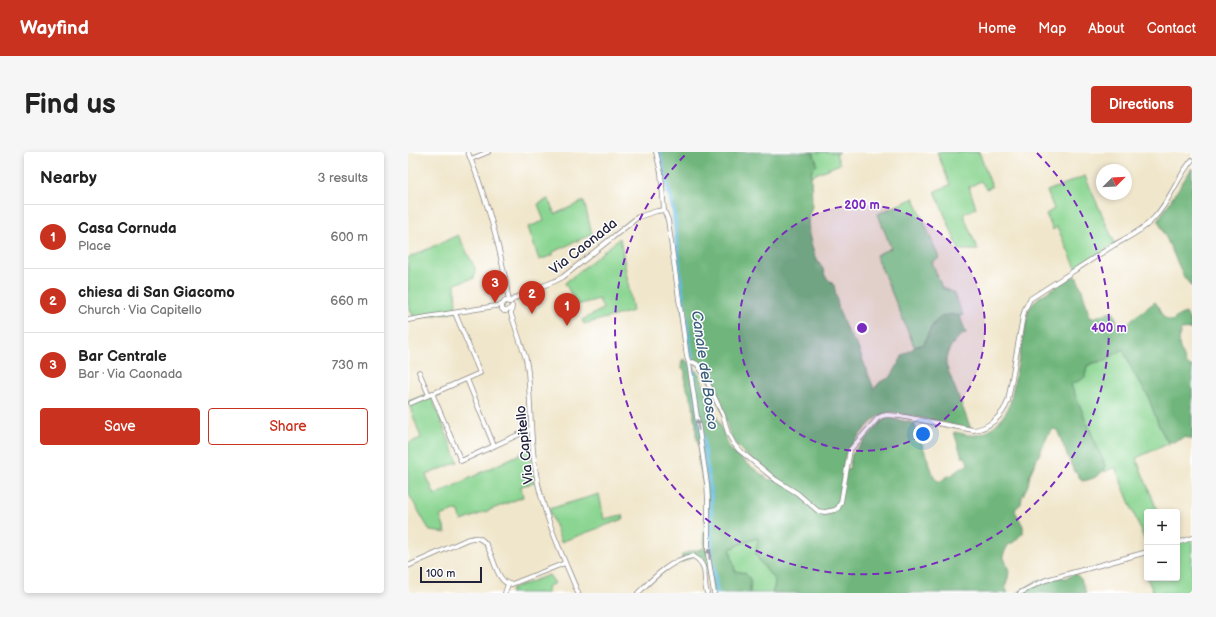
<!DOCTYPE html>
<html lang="en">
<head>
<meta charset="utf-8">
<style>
  :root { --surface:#fff; --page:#f6f6f6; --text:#222; --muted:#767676; --line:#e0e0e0; --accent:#c8321e }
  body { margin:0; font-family:"Balsamiq Sans",sans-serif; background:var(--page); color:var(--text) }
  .controls { position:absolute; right:12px; bottom:12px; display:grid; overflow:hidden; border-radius:4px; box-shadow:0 2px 6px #0003 }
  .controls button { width:36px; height:36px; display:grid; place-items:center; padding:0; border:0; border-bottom:1px solid var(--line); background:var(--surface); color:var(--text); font:20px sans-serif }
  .compass { position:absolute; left:688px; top:12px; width:36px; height:36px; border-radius:50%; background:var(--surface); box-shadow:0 2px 6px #0003; rotate:66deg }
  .scale { position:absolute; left:12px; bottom:10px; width:62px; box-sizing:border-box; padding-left:4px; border:2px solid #22223b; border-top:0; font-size:11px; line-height:14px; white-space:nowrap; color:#22223b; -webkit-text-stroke:3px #fff; paint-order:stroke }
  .you { position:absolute; left:515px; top:282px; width:14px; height:14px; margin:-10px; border:3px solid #fff; border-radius:50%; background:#1a73e8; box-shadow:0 0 0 6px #1a73e833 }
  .badge { display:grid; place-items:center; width:26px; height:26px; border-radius:50%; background:var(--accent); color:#fff; font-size:13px; font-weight:700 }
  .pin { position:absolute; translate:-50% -33px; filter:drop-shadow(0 1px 2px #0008) }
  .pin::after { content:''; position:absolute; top:21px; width:14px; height:12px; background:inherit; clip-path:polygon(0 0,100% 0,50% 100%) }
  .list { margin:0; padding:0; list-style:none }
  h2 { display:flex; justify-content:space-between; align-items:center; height:52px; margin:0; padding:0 16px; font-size:17px }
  h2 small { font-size:13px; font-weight:400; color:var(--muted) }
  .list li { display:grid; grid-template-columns:26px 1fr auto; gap:12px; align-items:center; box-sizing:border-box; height:64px; padding:0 16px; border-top:1px solid var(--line) }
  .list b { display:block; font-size:15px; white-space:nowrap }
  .list p { margin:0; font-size:13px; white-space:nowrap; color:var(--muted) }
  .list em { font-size:13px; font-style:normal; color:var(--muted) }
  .actions { display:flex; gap:8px; padding:12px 16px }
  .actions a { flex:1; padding:9px 0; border:1px solid var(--accent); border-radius:4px; text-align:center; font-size:14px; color:var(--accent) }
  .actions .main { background:var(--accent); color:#fff }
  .map { position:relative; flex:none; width:784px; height:441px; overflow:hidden; border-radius:4px }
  header { display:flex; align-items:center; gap:24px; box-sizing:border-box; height:56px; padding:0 20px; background:var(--accent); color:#fff }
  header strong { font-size:19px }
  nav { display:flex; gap:22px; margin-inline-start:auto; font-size:14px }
  .intro { display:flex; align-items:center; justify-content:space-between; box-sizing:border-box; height:96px; padding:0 24px }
  h1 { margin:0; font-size:28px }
  .button { padding:10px 18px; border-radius:4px; background:var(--accent); color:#fff; font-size:14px; font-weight:700 }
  main { display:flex; gap:24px; padding:0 24px }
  aside { flex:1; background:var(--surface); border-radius:4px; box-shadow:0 2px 6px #0003 }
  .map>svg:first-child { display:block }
  .green { fill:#8bd592; stroke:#567c66 }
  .forest { fill:#70b67c; stroke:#496c5c }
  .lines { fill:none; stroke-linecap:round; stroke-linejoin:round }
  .canal { stroke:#66bbe2; stroke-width:4.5 }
  .street-casing { stroke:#898483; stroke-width:5.5 }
  .street { stroke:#fff; stroke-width:4 }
  .oneway { fill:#9c9ca7 }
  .ring { fill:none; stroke:#7b2cbf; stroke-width:2; stroke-dasharray:7 5 }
  .labels { text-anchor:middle; stroke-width:3; stroke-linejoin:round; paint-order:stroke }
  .street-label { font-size:14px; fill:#22223b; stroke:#fff }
  .water-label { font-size:15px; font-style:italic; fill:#3d5f7e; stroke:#fff }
  .centre { fill:#7b2cbf; stroke:#fff; stroke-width:2 }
  .ring-label { font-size:12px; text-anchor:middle; font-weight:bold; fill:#7b2cbf; stroke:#fff; stroke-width:3; stroke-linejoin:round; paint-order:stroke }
</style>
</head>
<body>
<header>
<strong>Wayfind</strong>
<nav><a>Home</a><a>Map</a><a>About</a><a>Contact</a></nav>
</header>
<div class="intro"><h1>Find us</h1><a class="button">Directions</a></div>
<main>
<aside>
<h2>Nearby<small>3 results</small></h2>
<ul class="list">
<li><span class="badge">1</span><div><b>Casa Cornuda</b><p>Place</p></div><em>600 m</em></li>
<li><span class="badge">2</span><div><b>chiesa di San Giacomo</b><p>Church · Via Capitello</p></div><em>660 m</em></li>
<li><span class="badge">3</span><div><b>Bar Centrale</b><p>Bar · Via Caonada</p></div><em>730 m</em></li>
</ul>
<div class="actions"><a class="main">Save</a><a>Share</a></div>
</aside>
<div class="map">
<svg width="784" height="441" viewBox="0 0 784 441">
  <rect width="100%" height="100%" fill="#fff"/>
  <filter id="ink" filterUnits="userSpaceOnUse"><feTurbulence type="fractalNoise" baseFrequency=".025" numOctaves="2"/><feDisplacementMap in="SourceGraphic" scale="8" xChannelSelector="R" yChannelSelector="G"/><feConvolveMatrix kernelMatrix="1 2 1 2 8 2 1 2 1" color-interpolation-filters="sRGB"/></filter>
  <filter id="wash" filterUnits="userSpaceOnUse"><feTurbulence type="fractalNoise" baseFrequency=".012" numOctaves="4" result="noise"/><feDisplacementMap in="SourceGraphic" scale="16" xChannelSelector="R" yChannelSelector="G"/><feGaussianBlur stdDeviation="0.9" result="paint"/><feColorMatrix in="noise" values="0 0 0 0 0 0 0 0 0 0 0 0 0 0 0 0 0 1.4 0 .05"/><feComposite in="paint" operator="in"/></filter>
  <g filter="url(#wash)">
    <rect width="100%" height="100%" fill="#f0e6cb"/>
    <!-- green -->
    <g class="green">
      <polygon points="405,0 432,0 428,2 432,12 403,24 404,17 409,10"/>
      <polygon points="529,0 571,0 584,35 578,37 573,29 561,35 568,56 555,62 570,98 551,98 527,39 542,33"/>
      <polygon points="677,24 707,92 668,116 649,75 645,78 638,62 646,57 639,39"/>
      <path d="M506,46l25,60 -7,4 10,26 11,4 10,23c-6,2 -11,-1 -16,0 -14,3 -19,18 -23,29l-9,4 -39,-93 15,-7 -13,-34z"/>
      <polygon points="140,47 147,62 176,49 184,82 145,100 145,103 131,108 120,75 136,69 130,52"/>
      <polygon points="50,83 67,116 66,126 47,132 48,160 6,166 0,152 0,106"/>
      <polygon points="212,86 225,159 176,172 174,168 195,157 191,147 169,153 157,131"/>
      <path d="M715,197l11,25 13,20 12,32 8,15 3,2 -34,15 22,54h-11v34l-32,-79 -11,5 1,-7 -34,-80c4,-4 12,-4 14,-9 1,-3 1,-7 2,-10l6,-3 6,-1z"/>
      <polygon points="22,242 50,310 18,323 27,343 122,297 126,331 113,334 115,345 54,369 50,358 32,364 38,381 22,379 0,341 0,291 13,286 0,249"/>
      <polygon points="191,342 196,367 214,363 215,367 153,390 141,357"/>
      <polygon points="350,386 348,402 351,408 367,429 366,436 364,441 342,441 343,430 337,421 327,419 322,397 334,391"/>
      <polygon points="784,386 784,436 777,441 746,441 739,426 769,426 769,390"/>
      <polygon points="141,423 147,431 139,435 141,441 102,441 104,437"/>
    </g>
    <!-- forest -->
    <g class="forest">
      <path d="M253,0h152l4,13 -5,4 -1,4 1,33 -4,12 1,17 6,22 8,12 2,7 9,9 5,26 9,22 9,12 17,44 6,-7 9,-4 3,-3 11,-20 14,-9 7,-2c7,-17 13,-34 36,-28l6,17c-12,6 -21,18 -20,32l25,64 -78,-17c-18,-1 -35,26 -46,39l-2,5 -2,14h6l3,-16 30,-33 6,-3 26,5 21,56 3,2h3l5,-4 6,-2 8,-7 6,-2 2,-3 -3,-6h-3l-8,-25c7,1 15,4 22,3 14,-1 30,-19 34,-31l19,-96 10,-11 35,-21 3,2 5,12 8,27 3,1 19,-7 2,2 5,16 6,-3 7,-7 23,-17c7,8 4,16 17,19l8,-6 6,-2 6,13 -1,3 -10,1c-3,10 -3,16 2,25 2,4 2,8 6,11h3v74l-6,-3 -13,5 -6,-1 -8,-15 -12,-32 -13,-20 -11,-25 -17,11 -13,3 -6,3c-1,3 -1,8 -2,10 -2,5 -10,5 -14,9l34,80c-1,10 -14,15 -23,16l-10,-14 -14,-35 -3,-3 -3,1 -4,5 -4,9 -14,30 -2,11 -6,12 -1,7 -5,4 -1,3 8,15v7l-9,9 -6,3 -5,10 6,16 -1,7 -3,9 3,6h-236l2,-5 1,-7 -16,-21 -3,-6 2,-16 -16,5 -12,6 5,22 10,2 5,5v15h-38l-6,-27 -4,-9 -7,-1 -13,6v-7c8,-5 14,-4 22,-7 2,-5 -1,-10 0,-16 2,-18 2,-37 -2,-56v-3l-3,-9v-16l-3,-13v-13l-2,-4 -1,-15 -8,-19v-13l-4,-3 1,-8 3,-1 4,5 10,10 31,75 10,9 29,22 8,-1 -33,-26 -12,-13 -9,-27 -16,-38 -3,-5 -13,-13 -15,-105 -2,-47 -9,-28z"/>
      <polygon points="784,16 784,135 776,125 750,68"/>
      <path d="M665,422h3l5,5 5,14h-69l18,-11 26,-5c5,2 8,1 12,-3z"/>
    </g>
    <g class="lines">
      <!-- canal -->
      <polyline class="canal" points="251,0 266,60 272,126 303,345 303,405 309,441"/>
    </g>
  </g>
  <g filter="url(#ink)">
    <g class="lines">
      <defs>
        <g id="street">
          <path d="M60,0c19,48 34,99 41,150"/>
          <polyline points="248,0 253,21 256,58 260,68 279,205 281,211 299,332 300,348 300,403 306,441"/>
          <polyline points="63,7 80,0"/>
          <path d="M102,150c14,-12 36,-15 53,-25l75,-60 19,-6 7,-1"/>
          <polyline points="102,150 97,149 94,153 94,157 96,159 98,159 103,156"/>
          <path d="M104,154l-1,8 15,45 2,13c3,34 2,67 8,101 7,42 26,81 42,120"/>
          <polyline points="0,168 94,153"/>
          <path d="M281,211l4,-1 4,2 6,9 20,42 5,18 6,11 5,6 37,30 21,13 21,18 7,1 10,-2 3,-2 3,-6 9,-52 28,-32 4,-2 5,-1 13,1 73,14c16,-1 30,-15 35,-29l15,-85 2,-7 5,-10 84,-54c13,-7 27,-14 37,-24 18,-17 25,-42 41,-61"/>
          <polyline points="11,220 21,243"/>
          <polyline points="59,227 86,294"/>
          <polyline points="24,241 53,309 123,277"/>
          <polyline points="3,251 72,221 47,161"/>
          <polyline points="769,391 784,386"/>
          <path d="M0,414l60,-27c3,0 7,-2 10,-1 17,5 15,47 34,46l53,-21"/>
          <polyline points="97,441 100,432"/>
          <path d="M230,441c15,-15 34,-34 55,-37 17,10 9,23 14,37"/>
          <polyline points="612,441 629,432 638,428 739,400"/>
        </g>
      </defs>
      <!-- street casing -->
      <use href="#street" class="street-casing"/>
      <!-- street -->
      <use href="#street" class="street"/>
    </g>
    <!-- one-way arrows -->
    <defs><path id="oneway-solid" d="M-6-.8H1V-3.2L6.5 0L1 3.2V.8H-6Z"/></defs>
    <g class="oneway">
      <use href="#oneway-solid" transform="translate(290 273) rotate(-98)"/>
      <use href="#oneway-solid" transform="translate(301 402) rotate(-95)"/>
    </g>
  </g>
  <!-- distance rings -->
  <circle cx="454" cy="176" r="123" fill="#7b2cbf" fill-opacity=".12"/>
  <g class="ring">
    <circle cx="454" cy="176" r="123"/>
    <path d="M629 1A247 247 0 1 1 279 1"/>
  </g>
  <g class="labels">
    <!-- street labels -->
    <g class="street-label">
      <text transform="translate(175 94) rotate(-38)" y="5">Via Caonada</text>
      <text transform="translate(116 293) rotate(-96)" y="5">Via Capitello</text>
    </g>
    <!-- water labels -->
    <g class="water-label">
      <text transform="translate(297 218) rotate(82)" y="5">Canale del Bosco</text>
    </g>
  </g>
  <circle cx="454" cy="176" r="6" class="centre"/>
  <g class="ring-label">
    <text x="454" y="57">200 m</text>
    <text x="701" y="180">400 m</text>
  </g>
</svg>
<div class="controls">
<button>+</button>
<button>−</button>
</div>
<svg class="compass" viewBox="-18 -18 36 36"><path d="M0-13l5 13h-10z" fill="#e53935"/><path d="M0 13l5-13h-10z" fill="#767676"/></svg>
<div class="scale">100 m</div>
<div class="you"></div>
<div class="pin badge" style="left:159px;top:174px">1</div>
<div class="pin badge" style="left:124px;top:162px">2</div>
<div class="pin badge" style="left:87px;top:151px">3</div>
</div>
</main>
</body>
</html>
